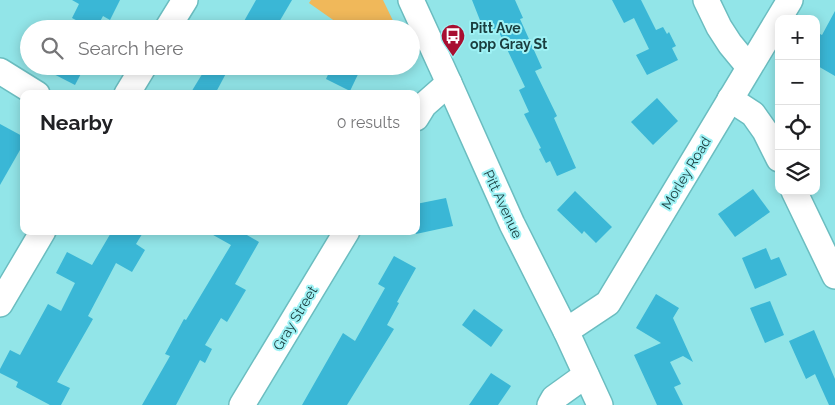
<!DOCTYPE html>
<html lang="en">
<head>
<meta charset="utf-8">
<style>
  :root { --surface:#fff; --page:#f6f6f6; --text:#202124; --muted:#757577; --line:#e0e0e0 }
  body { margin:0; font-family:Raleway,sans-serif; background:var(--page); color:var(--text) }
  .controls { position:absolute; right:15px; top:15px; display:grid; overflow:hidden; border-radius:10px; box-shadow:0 2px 12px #0003 }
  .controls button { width:45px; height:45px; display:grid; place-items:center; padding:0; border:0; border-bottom:1px solid var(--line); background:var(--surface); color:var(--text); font:25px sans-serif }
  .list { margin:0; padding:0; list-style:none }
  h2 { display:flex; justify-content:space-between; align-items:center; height:65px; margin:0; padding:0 20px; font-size:21px }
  h2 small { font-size:16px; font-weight:400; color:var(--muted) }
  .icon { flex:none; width:28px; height:28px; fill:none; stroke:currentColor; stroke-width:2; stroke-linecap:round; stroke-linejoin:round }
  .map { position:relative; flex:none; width:835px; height:405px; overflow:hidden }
  .search { position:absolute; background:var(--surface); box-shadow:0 2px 12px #0003; left:20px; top:20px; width:400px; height:55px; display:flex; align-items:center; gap:12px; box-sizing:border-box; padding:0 18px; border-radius:28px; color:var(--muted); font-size:19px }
  .panel { position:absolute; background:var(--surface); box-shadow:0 2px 12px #0003; left:20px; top:90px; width:400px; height:145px; border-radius:10px }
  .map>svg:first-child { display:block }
  .green { fill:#f0b85a }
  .building { fill:#3ab7d6 }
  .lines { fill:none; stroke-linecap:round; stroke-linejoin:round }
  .minor-casing { stroke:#6bbdc0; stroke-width:28 }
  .minor { stroke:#fff; stroke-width:25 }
  .labels { text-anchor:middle; stroke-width:4; stroke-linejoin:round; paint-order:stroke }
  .poi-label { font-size:14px; font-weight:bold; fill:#1a3d3e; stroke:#9ff2f5; text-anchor:start }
  .street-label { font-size:14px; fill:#1a3d3e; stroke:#9ff2f5 }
</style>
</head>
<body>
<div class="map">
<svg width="835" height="405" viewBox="0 0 835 405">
  <rect width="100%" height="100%" fill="#92e5e8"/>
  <!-- green -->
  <polygon class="green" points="311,0 383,0 397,29 346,29 309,3"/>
  <!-- building -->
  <g class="building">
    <polygon points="72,0 120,0 110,20 103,16 96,29 93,29 72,18 79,4"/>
    <polygon points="256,0 292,0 275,29 253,29 243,23"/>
    <polygon points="472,0 515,0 523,18 520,19 542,68 535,71 557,116 554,118 576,168 557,176 550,161 546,163 539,149 541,148 524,114 529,112 519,90 525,87 497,28 485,33"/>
    <polygon points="612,0 641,0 656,30 663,27 667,34 669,32 676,46 672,48 678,60 647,75 636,55 649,49 634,18 624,23"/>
    <polygon points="835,11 835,76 816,65 816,32 822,35"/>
    <polygon points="38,66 85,66 75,85"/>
    <polygon points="207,66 230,66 215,94 190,94"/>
    <polygon points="332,66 362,66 350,91 326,79"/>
    <polygon points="657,98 678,121 653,145 631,122"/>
    <polygon points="0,124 24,137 24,143 0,185"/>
    <polygon points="753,189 770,212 735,237 718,214"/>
    <polygon points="575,191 612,227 596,243 584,231 582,234 557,210"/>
    <polygon points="446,198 453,226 416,234 416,204"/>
    <polygon points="112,231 144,231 136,244 145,250 132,272 116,263 88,316 93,319 57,382 70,388 61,405 50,405 16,387 18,382 0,373 0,369 10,350 20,355 48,304 61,311 75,283 56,273 67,252 92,265"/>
    <polygon points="206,231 240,231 259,242 235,284 246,290 227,322 221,318 205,345 212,349 205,363 200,360 176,405 142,405 170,356 165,354 184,319 186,320 231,245"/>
    <polygon points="766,248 771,260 779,257 787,275 755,289 742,258"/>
    <polygon points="394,256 416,268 397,302 399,303 387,325 394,329 347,405 302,405 343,333 355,341 385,288 378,284"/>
    <polygon points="656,294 679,308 673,318 693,362 683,356 670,362 681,384 674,387 683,405 657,405 634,355 661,343 636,328"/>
    <polygon points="770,301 784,335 765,343 750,308"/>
    <polygon points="474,309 503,330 491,347 462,325"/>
    <polygon points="814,330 835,379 835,405 829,405 815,374 806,379 789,341"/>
    <polygon points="491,373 511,386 498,405 469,405"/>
  </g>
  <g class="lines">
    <defs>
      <g id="minor">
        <polyline points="411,0 449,83 512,224 566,331 600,405"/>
        <polyline points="706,0 719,27 730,44 749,67"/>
        <polyline points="167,29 185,0"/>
        <polyline points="0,71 37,94"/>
        <polyline points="127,94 144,66"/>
        <polyline points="730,99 753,114 765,131 779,159"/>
        <polyline points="416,118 424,105 449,83"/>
        <polyline points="794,191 835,276"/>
        <polyline points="0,304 43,231"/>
        <polyline points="566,331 608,303 790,0"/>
        <polyline points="242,405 347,231"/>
        <polyline points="550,405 554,398 586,375"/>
      </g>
    </defs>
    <!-- minor casing -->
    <use href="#minor" class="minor-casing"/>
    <!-- minor -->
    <use href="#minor" class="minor"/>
  </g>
  <!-- icons -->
  <defs>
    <symbol id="bus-pin" viewBox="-11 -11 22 30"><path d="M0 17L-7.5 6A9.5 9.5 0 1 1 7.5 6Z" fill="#a80f31" stroke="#9ff2f5"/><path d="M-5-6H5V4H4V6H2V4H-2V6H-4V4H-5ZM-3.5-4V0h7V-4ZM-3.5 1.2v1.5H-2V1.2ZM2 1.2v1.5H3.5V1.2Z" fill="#fff"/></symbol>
  </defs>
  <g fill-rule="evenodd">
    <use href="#bus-pin" x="439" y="22" width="28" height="38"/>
  </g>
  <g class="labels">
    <!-- poi labels -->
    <g class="poi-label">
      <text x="470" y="33">Pitt Ave<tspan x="470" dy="16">opp Gray St</tspan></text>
    </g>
    <!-- street labels -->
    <g class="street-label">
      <text transform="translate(686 173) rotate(-59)" y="5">Morley Road</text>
      <text transform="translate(503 204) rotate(65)" y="5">Pitt Avenue</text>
      <text transform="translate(295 318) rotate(-59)" y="5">Gray Street</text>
    </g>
  </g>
</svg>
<div class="controls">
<button>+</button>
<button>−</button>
<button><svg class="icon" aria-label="locate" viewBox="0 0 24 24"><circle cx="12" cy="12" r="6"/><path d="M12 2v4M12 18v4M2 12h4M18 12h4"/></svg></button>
<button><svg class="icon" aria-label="layers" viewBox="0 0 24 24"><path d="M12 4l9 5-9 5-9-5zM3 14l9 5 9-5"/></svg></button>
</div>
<div class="search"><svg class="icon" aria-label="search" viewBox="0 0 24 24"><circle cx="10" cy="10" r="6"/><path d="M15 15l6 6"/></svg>Search here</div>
<section class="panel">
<h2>Nearby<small>0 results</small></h2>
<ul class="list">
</ul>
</section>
</div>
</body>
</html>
